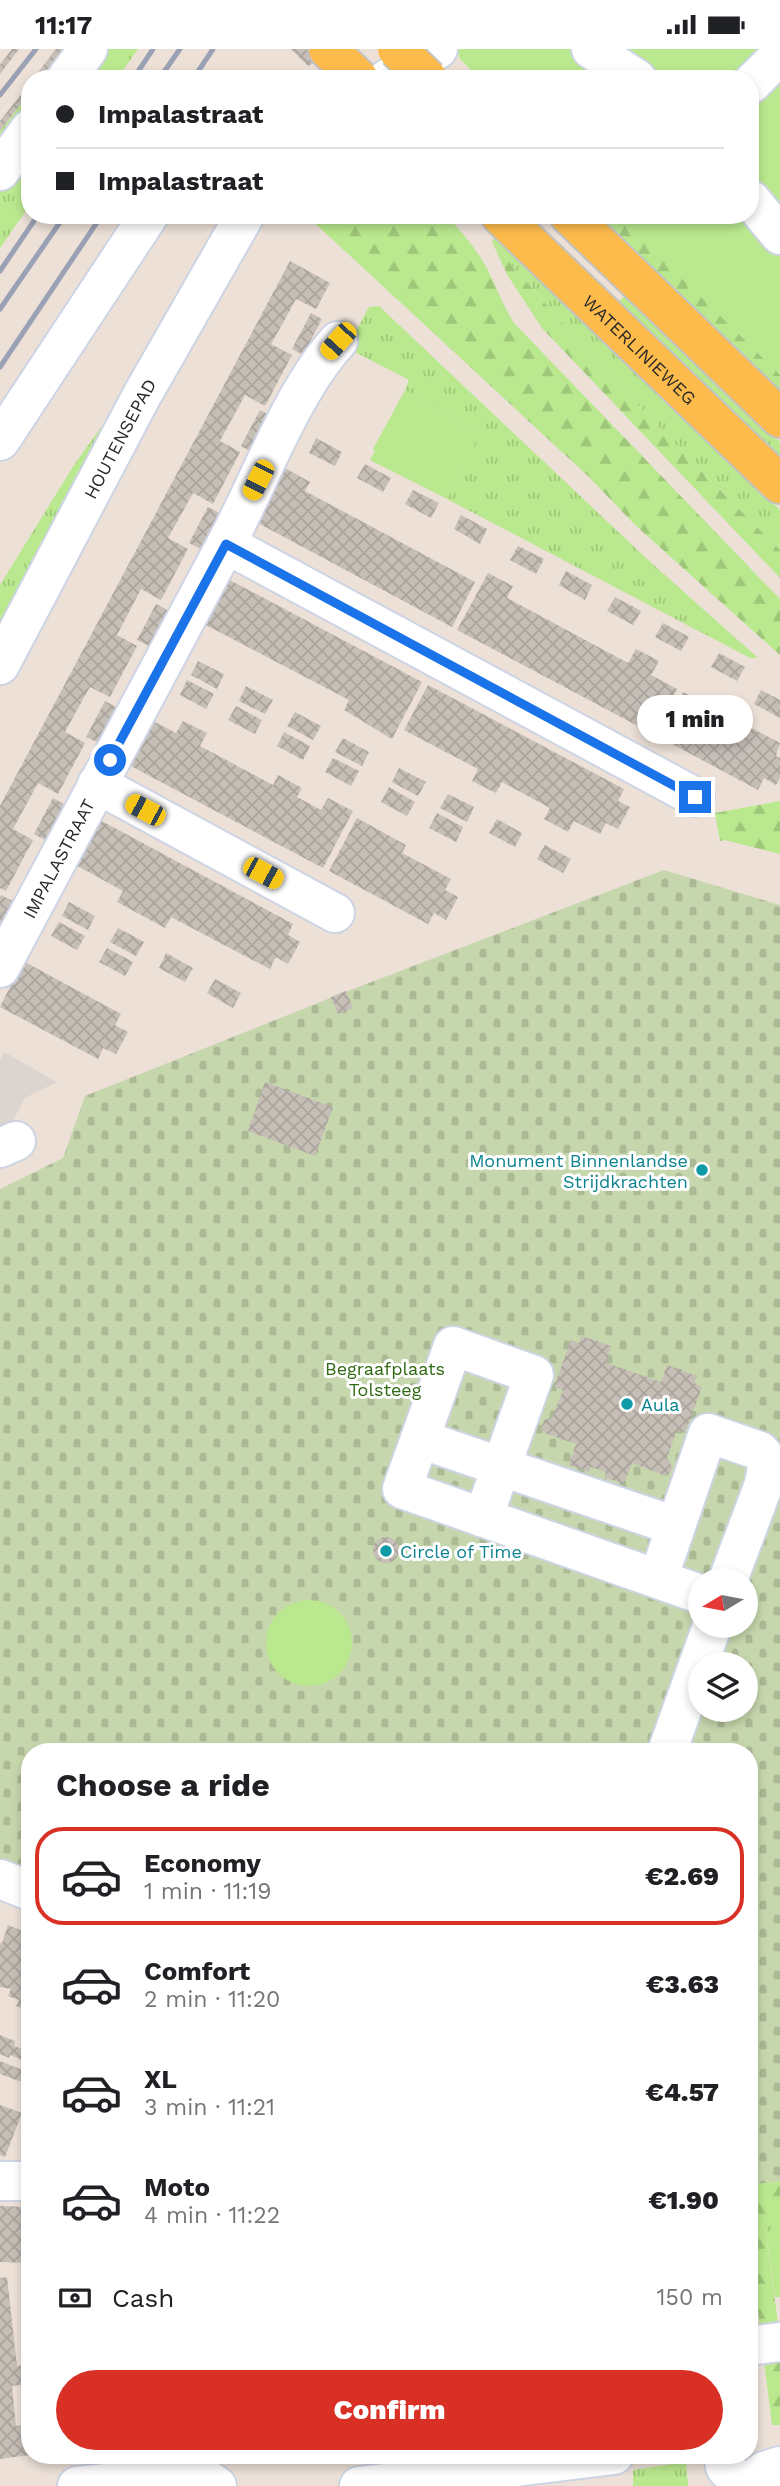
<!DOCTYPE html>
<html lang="en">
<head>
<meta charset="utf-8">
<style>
	:root { --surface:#fff; --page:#f2f2f2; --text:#202124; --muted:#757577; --line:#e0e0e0; --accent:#d93025 }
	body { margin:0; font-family:"Work Sans",sans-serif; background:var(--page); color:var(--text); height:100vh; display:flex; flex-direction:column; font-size:26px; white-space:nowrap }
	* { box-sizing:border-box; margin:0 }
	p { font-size:23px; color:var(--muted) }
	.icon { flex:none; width:38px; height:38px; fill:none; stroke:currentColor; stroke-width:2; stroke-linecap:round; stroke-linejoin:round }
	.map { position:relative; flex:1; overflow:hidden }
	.side { position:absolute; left:21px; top:1694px; width:737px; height:721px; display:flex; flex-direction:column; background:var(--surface); border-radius:28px; box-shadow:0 4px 10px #0003 }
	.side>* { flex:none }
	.hud { position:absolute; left:21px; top:21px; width:738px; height:154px; border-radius:28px; box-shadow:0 4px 10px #0003; display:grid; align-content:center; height:154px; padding:0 35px; background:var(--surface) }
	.needle { width:46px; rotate:260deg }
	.controls { position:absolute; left:688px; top:1519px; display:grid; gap:14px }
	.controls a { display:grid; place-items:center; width:70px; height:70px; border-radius:50%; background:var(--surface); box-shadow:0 4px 10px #0003; font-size:35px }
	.end { position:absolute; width:32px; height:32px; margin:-16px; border:9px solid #1a73e8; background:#fff; box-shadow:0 0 0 4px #fff }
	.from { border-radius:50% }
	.bubble { position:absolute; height:49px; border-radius:24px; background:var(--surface); box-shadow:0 4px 10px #0003; font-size:23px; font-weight:800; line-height:49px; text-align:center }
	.car { position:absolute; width:21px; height:42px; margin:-21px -10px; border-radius:9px; box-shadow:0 0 5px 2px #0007; background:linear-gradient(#f5c518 24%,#345 0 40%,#f5c518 0 76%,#345 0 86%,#f5c518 0) }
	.hud b { display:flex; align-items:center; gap:24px; height:66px; font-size:26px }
	.hud b+b { border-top:2px solid var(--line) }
	.hud i { width:18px; height:18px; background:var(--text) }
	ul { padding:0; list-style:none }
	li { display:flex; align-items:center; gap:21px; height:98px; margin:0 14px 10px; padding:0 21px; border:4px solid transparent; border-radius:28px }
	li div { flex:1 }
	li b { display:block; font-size:26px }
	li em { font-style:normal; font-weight:800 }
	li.active { border-color:var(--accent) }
	li>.icon { width:63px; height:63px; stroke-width:1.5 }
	h2 { padding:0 35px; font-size:32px; line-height:84px }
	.pay { display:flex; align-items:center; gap:18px; height:77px; padding:0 35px; font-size:26px }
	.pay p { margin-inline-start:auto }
	.button { display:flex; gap:14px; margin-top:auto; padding:14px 35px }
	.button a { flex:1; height:80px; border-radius:42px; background:var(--accent); color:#fff; font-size:28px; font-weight:800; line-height:80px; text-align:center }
	.status { display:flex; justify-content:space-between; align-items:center; height:49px; padding:0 35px; background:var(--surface); direction:ltr }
	.status svg { height:19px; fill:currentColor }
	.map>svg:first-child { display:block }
	.grass { fill:url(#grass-tufts) }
	.forest { fill:url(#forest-firs) }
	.cemetery { fill:url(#cemetery-stones); fill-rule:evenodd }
	.park { fill:#b9e88e }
	.plaza { fill:#dcd4cf }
	.building { fill:url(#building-cross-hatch) }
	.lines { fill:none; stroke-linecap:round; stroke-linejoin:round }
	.minor-casing { stroke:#cdd4e3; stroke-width:42 }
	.major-casing { stroke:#c3c3c3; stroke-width:42 }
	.minor { stroke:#fff; stroke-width:38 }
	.major { stroke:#fdbb4c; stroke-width:38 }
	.rail { stroke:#9aa1b4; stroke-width:5 }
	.major-bridge-casing { stroke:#c3c3c3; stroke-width:42; stroke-linecap:butt }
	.major-bridge { stroke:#fdbb4c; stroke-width:38 }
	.route { stroke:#1a73e8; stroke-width:9 }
	.culture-dot { fill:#0f9aa8; stroke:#fff; stroke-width:2.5 }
	.labels { text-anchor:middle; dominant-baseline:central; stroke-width:6; stroke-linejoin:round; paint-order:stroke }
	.street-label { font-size:18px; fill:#282828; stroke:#fff }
	.culture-label { font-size:18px; fill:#0d838f; stroke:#fff; text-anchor:start }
	.park-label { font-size:18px; fill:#316913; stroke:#fff }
</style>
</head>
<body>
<div class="status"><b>11:17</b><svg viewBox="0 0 49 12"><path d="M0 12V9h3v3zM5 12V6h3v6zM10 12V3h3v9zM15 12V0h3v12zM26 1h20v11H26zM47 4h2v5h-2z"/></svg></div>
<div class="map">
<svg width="780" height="2437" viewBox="0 0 780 2437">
	<defs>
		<pattern id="grass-tufts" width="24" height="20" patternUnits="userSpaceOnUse" patternTransform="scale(1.75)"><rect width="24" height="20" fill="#b9e88e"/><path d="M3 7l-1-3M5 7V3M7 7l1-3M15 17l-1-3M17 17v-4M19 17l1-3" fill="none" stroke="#9fc77a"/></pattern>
		<pattern id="forest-firs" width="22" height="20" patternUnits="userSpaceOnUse" patternTransform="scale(1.75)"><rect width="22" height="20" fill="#b9e88e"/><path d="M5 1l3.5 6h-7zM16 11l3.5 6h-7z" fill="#9fc77a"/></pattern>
		<pattern id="cemetery-stones" width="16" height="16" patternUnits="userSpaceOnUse" patternTransform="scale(1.75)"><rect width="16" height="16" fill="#c7d7ad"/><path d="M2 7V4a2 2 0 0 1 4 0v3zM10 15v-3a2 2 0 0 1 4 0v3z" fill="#abb995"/></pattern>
		<pattern id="building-cross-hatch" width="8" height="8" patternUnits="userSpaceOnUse" patternTransform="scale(1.75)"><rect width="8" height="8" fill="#c6bfb7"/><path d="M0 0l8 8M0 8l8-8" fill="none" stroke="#aaa49d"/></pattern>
	</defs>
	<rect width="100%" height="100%" fill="#ece0d7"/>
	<path class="grass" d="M63 0H138L117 30H40Z
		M30 43V156L0 199V82Z
		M496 186 780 461V501C680 402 583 301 492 193Z
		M626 246 780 393V411L617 254Z
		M379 257 647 510 758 609H750L447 450 479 385 405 341 409 331 353 302 346 300 369 258Z
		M119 353 0 576V536L74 416Z
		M775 2162H780V2248H775L764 2168Z
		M686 2413 688 2437H633V2421Z"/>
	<path class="forest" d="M306 166H446C460 181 473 196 484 214 495 234 502 255 514 274L780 550V606L635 476 589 428Z
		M597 166H751L780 198V343Z
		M492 193C583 301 680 402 780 501V529L542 279 508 227Z
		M780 752V805L725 791 720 792 715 764Z
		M711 1683 780 1712 768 2134 780 2132V2162L764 2168 778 2275 760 2279 749 2180V1703H706Z
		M780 2310V2376H772L764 2312Z"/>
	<path class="cemetery" d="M664 821 780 856V2132L749 2136V1703H30V1824L0 1814V1140L63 1109 85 1047 348 942ZM700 1531H746V1577H700ZM700 1615H746V1661H700Z"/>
	<path class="park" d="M457 0H780V326L618 166H751V30H480L460 10Z
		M405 341 480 385 447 450 370 411 375 402 373 400Z
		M266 1594a43 43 0 1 1 86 0a43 43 0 1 1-86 0Z"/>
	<path class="plaza" d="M4 1003 57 1033 25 1049 10 1077 0 1081V1011Z"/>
	<path class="building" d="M12 0H19L0 25V16Z
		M56 0H63L40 30H33Z
		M291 0H342L308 17Z
		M30 34V43L0 82V72Z
		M290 212 330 234 316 260 296 250 283 274 271 295 292 306 265 357 245 346 220 392 240 403 213 455 193 444 168 489 188 500 161 551 141 540 117 586 137 597 110 648 90 638 77 661 65 683 85 694 58 745 38 734 13 780 33 791 6 842 0 839V757Z
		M311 264 322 270 303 306 292 300Z
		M260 361 271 367 252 403 241 397Z
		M316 389 342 403 335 417 309 404Z
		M365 415 391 429 383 443 357 429Z
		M285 419 310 433 305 442 475 533 452 578 256 473Z
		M413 441 439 454 431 469 405 455Z
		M208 458 219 464 201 500 189 494Z
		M461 466 487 480 480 495 454 480Z
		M518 497 544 510 536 525 510 511Z
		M566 522 592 536 585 551 559 536Z
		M488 524 513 537 507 549 628 614 636 600 659 612 651 626 677 640 653 685 457 581Z
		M226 529 422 633 392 690 344 661 349 651 202 574Z
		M615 548 641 562 633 576 607 562Z
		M156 555 168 561 149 597 137 591Z
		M663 574 689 588 681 602 655 588Z
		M719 604 745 618 737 632 711 618Z
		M198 612 224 625 217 640 191 626Z
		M187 631 214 645 206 660 180 646Z
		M428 636 624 740 618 752 630 758 618 780 606 774 600 785 574 772 568 783 544 770 550 759 502 733 496 744 472 732 478 720 404 681Z
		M246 637 273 651 265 665 239 652Z
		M761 641 780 651V669L754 655Z
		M683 643 780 694 776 707 780 709V729L776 736 764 729 758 741 659 688Z
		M105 652 116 658 97 693 86 688Z
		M236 657 262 671 255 685 228 671Z
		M295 663 321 677 313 691 287 677Z
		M151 671 176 684 183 672 207 684 200 697 273 736 278 726 302 739 297 748 321 761 328 749 353 762 323 819 127 715Z
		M284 683 310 697 303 711 277 697Z
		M343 689 369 703 362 717 335 703Z
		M333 709 359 722 351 737 325 723Z
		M399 719 426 733 418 747 392 733Z
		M389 738 415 753 407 767 381 753Z
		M448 745 474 758 467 773 440 759Z
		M53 749 64 755 45 791 34 785Z
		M437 764 463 778 456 793 429 779Z
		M357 769 406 796 402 804 451 830 445 841 458 848 446 871 434 864 428 875 329 822Z
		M98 770 293 875 288 886 300 893 288 915 276 908 270 920 171 868 165 879 117 853 123 842 74 815Z
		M497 770 522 784 515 798 489 784Z
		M545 796 571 810 563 824 537 810Z
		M1 846 13 852 0 875V848Z
		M69 853 95 867 88 881 62 867Z
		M59 873 85 887 77 901 51 887Z
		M118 879 144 893 136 907 110 893Z
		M107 899 133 913 125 927 99 913Z
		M166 904 193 919 185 933 159 919Z
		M23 912 121 965 115 976 128 983 116 1005 103 999 98 1010 0 958Z
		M215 930 241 944 233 959 207 944Z
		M346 942 353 959 338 965 331 948Z
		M265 1033 333 1058 315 1107 248 1082Z
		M582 1287 611 1297 606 1314 661 1333 667 1316 697 1327 694 1334 702 1338 685 1384 677 1381 667 1409 673 1419 669 1424 663 1426 632 1414 624 1435 607 1429 604 1434 606 1423 591 1418 589 1423 569 1416 576 1395 547 1385 541 1380 544 1371 552 1369 563 1341 554 1338 571 1291 579 1294Z
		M373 1501a13 13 0 1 1 26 0a13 13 0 1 1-26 0Z
		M8 1876 30 1885V1962L16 1957 19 1951 8 1947 11 1940 0 1938V1894H2Z
		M0 1986 15 1992 14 1997 30 2003V2014L10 2006 9 2009 0 2005Z
		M0 2012 30 2024V2036L0 2025Z
		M0 2056 22 2064 5 2108 0 2106Z
		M0 2157 30 2158V2214L0 2213Z
		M7 2228 17 2317 26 2316 28 2335 12 2337 16 2377 30 2375V2406L0 2410V2229Z"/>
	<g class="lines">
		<g class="minor-casing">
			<g id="minor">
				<path d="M591 0 637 30"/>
				<path d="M66 30 88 0"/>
				<path d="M387 30 438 0"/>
				<path d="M751 35 780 6"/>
				<path d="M0 122 30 80"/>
				<path d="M751 151 780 186"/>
				<path d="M0 392 149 166"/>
				<path d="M226 495 695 748"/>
				<path id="s1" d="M0 616 141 348 245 166"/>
				<path d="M97 735 335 864"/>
				<path id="s2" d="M0 919C75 778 150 637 225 497 259 434 291 344 338 292"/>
				<path d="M0 1099 16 1092"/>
				<path d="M420 1390 675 1477"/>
				<path d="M483 1469 534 1326 453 1297 402 1440 700 1545"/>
				<path d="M658 1530 708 1384 760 1402 766 1409 767 1418 764 1435 728 1531"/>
				<path d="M667 1703 712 1577"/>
				<path d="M0 1830 30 1842"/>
				<path d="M0 2132H30"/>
				<path d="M749 2297 779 2293"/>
				<path d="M723 2406 725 2418 742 2437"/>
				<path d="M77 2437 158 2429 184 2418 195 2422 217 2437"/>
				<path d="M359 2437 614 2406"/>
				<path d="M744 2437 764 2422 780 2417"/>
			</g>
		</g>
		<g class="major-casing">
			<g id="major">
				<path d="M328 0 359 30"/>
				<path id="s3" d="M500 166 780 435"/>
				<path d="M569 166 780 369"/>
			</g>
		</g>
		<use href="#minor" class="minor"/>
		<use href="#major" class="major"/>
		<path class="rail" d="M133 30 153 0
			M159 30 180 0
			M193 30 213 0
			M0 46 36 0
			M0 222 38 166
			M0 260 65 166
			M0 318 102 166"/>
		<g class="major-bridge-casing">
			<path id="major-bridge" d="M397 0 428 30"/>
		</g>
		<use href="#major-bridge" class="major-bridge"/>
	</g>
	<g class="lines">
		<path class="route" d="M110 711 226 495 695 748"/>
	</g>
	<g class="culture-dot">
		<circle cx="702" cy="1121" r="7"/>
		<circle cx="627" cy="1355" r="7"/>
		<circle cx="386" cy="1502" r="7"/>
	</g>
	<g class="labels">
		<g class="street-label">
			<text stroke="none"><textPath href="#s3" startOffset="194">WATERLINIEWEG</textPath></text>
			<text stroke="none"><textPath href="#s1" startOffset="256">HOUTENSEPAD</textPath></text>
			<text stroke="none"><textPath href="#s2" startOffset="124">IMPALASTRAAT</textPath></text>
		</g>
		<g class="culture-label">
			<text x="688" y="1111" text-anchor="end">Monument Binnenlandse<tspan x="688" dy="21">Strijdkrachten</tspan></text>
			<text x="641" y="1355">Aula</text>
			<text x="400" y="1502">Circle of Time</text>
		</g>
		<g class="park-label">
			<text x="385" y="1319">Begraafplaats<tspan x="385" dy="21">Tolsteeg</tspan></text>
		</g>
	</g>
</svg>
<div class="controls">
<a><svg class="needle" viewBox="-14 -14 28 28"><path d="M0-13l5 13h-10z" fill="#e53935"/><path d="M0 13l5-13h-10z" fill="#757577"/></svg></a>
<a><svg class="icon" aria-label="layers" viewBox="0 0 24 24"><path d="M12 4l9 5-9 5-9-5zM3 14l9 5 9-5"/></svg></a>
</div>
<i class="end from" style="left:110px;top:711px"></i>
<i class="end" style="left:695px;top:748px"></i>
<div class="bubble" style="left:637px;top:646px;width:116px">1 min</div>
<i class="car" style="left:338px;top:292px;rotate:222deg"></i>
<i class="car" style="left:258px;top:431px;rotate:207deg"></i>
<i class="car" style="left:145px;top:761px;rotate:298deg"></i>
<i class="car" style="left:263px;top:824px;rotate:118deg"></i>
<div class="hud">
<b><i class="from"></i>Impalastraat</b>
<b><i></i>Impalastraat</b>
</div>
<section class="side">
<h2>Choose a ride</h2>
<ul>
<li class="active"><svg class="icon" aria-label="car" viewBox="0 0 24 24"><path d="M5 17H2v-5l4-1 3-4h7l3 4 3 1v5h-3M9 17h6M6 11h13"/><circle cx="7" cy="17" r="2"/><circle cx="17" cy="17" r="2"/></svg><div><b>Economy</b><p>1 min · 11:19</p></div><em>€2.69</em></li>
<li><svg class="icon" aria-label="car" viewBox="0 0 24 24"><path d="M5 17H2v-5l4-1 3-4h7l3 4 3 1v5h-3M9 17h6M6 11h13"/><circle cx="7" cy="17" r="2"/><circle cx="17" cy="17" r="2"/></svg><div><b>Comfort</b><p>2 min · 11:20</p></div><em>€3.63</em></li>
<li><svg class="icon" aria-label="car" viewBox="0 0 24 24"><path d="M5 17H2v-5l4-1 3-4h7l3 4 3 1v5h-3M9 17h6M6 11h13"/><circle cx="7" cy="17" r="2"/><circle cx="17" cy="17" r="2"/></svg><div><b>XL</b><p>3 min · 11:21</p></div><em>€4.57</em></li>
<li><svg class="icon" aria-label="car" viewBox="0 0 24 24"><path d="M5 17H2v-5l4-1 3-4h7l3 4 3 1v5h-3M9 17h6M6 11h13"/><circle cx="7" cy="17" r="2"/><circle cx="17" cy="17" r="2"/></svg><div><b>Moto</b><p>4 min · 11:22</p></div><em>€1.90</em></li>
</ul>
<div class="pay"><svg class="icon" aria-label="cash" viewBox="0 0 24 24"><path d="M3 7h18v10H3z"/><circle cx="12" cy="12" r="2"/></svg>Cash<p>150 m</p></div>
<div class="button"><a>Confirm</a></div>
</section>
</div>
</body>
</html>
